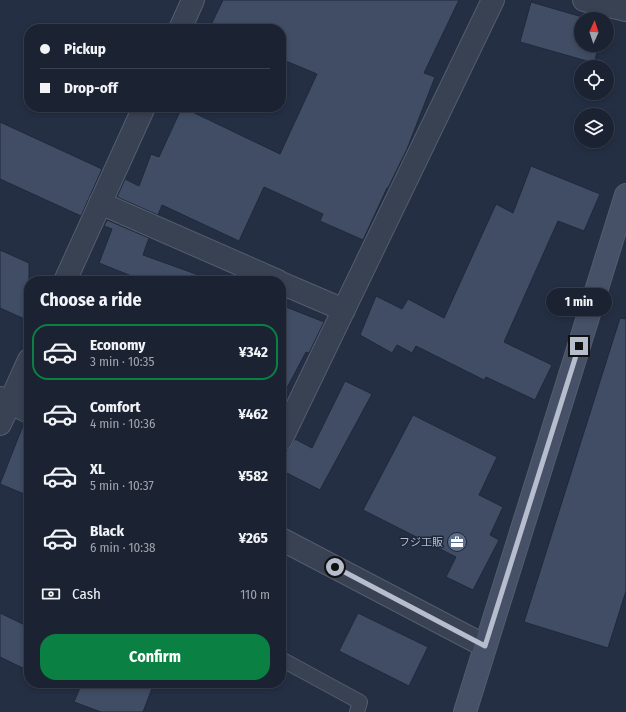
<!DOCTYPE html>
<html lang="en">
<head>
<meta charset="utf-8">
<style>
	:root { --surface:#1b2333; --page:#282f3f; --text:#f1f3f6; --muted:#a0a4ac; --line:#39404e; --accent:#0b8043 }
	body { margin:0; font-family:"Fira Sans Condensed","Noto Sans JP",sans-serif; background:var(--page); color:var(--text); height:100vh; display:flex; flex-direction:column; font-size:15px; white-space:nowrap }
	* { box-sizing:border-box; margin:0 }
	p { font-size:13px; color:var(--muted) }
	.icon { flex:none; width:22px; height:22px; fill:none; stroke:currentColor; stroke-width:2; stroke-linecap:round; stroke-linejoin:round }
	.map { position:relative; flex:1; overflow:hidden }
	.drawer { position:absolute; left:24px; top:276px; width:262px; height:412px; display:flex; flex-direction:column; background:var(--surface); border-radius:16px; box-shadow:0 2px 6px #0003,0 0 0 1px var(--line) }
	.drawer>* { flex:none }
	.hud { position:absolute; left:24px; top:24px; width:262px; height:88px; border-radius:16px; box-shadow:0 2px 6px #0003,0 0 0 1px var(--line); display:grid; align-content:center; height:88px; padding:0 16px; background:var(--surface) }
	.needle { width:26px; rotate:3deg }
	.controls { position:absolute; left:574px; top:12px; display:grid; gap:8px }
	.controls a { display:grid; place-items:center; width:40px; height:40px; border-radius:50%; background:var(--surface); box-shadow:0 2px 6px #0003,0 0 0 1px var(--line); font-size:20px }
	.end { position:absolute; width:18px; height:18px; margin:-9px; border:5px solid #b6bdcd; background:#111; box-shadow:0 0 0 2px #111 }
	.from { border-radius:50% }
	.bubble { position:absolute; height:28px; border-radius:14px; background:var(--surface); box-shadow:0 2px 6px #0003,0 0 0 1px var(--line); font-size:13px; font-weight:700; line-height:28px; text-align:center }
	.hud b { display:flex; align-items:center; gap:14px; height:38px; font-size:15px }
	.hud b+b { border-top:1px solid var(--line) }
	.hud i { width:10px; height:10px; background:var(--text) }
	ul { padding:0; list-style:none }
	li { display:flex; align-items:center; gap:12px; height:56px; margin:0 8px 6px; padding:0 8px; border:2px solid transparent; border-radius:16px }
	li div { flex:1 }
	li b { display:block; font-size:15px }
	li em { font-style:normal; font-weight:700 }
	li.selected { border-color:var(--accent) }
	li>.icon { width:36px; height:36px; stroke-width:1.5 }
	h2 { padding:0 16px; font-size:18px; line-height:48px }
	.pay { display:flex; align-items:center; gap:10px; height:44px; padding:0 16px; font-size:15px }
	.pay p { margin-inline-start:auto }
	.primary-button { display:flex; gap:8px; margin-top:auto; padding:8px 16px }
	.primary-button a { flex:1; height:46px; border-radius:16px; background:var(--accent); color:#fff; font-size:16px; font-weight:700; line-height:46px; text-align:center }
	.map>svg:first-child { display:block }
	.building { fill:#404d64; stroke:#1f293b }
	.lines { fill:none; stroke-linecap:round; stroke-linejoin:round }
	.lane-casing { stroke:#545d6e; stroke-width:16 }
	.street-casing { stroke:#545d6e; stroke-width:24 }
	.secondary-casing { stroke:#545d6e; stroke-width:24 }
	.lane { stroke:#394253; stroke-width:14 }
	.street { stroke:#394253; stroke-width:22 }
	.secondary { stroke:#465067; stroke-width:22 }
	.route { stroke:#b6bdcd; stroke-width:5 }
	.labels { text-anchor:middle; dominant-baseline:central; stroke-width:3; stroke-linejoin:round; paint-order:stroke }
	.poi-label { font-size:11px; fill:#b6bdcd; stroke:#1d2739; text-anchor:end }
</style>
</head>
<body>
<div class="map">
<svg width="626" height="712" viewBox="0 0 626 712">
	<rect width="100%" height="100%" fill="#242f44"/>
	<path class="building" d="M223 0H459L424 73 435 77 407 149 388 188H387L363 240 320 221 323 214 264 187 239 241 162 205 158 215 117 197 125 179 139 186 151 154 159 157 182 107 280 154 317 74 281 59V29H209Z
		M531 2 589 19H581V45H599L594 63 520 42Z
		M0 122 102 169 81 216 0 179Z
		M531 166 600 194 584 231 558 221 504 342 552 365 535 400 486 377 484 380 416 346 412 353 397 345 392 353 360 335 376 296 402 309 408 299 444 318 496 204 513 213Z
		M107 220 149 238 143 255 207 278 206 281H144L99 263 112 229 104 226Z
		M0 250 29 263V321L0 308Z
		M281 305 324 322 309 353 306 352 281 399Z
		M620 318 626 319V591L608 648 524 622Z
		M345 381 372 394 320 490 281 470V452L288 450 295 439 312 448Z
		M413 415 497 457 479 495 503 507 490 535 499 540 473 590 446 577 456 557 363 510Z
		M24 423 29 424V496L0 484Z
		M0 613 29 627V671L0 657Z
		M358 613 428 647 409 686 339 651Z
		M82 683H154L143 712H101L74 702Z"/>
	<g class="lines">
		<g class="lane-casing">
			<path id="lane" d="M281 659 360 702 357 712"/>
		</g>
		<g class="street-casing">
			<path id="street" d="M584 0 626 10
				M180 29 193 0
				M100 203 278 281
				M65 281 144 107
				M281 283 344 310
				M0 398 29 412
				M0 424 29 360
				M281 440 493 0
				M281 539 485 646"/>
		</g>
		<g class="secondary-casing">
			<path id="secondary" d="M465 712 626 195"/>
		</g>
		<use href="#lane" class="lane"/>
		<use href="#street" class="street"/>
		<use href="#secondary" class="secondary"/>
	</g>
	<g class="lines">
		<path class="route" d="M335 567 485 646 579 346"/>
	</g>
	<defs>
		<g id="office-disc" transform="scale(1)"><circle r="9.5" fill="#5c6f8a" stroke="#1d2739"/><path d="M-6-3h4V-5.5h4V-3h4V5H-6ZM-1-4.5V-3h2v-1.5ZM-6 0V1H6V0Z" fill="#fff"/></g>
	</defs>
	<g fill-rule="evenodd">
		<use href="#office-disc" x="457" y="542"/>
	</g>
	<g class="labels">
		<g class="poi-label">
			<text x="443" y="542">フジ工販</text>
		</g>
	</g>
</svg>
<div class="controls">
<a><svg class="needle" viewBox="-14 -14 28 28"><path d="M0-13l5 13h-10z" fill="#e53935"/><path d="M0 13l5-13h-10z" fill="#a0a4ac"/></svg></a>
<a><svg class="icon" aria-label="locate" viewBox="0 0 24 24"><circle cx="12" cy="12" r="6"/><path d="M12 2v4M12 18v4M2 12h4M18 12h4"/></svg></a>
<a><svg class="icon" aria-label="layers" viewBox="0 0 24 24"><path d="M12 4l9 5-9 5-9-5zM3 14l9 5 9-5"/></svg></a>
</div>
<i class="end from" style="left:335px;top:567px"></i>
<i class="end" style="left:579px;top:346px"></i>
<div class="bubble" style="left:546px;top:288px;width:66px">1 min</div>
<div class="hud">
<b><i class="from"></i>Pickup</b>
<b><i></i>Drop-off</b>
</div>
<section class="drawer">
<h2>Choose a ride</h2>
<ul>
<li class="selected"><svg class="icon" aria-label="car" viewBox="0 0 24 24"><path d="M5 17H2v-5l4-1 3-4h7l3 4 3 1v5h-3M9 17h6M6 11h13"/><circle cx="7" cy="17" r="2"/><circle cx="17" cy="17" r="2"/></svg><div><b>Economy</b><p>3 min · 10:35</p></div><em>¥342</em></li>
<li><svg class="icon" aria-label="car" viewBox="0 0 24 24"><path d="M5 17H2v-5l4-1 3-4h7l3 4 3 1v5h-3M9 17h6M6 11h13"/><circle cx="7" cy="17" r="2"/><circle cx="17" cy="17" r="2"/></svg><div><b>Comfort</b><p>4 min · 10:36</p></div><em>¥462</em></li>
<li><svg class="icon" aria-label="car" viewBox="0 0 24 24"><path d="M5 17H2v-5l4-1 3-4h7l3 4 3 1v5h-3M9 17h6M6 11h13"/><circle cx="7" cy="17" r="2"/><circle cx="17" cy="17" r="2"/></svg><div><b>XL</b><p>5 min · 10:37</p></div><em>¥582</em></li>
<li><svg class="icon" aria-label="car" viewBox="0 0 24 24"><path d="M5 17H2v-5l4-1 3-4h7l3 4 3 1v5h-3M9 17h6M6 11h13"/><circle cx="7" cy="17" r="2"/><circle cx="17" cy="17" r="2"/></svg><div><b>Black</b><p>6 min · 10:38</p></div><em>¥265</em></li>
</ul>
<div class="pay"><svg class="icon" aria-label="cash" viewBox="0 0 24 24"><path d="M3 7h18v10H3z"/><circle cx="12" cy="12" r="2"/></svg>Cash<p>110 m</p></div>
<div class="primary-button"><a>Confirm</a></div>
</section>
</div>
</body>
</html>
